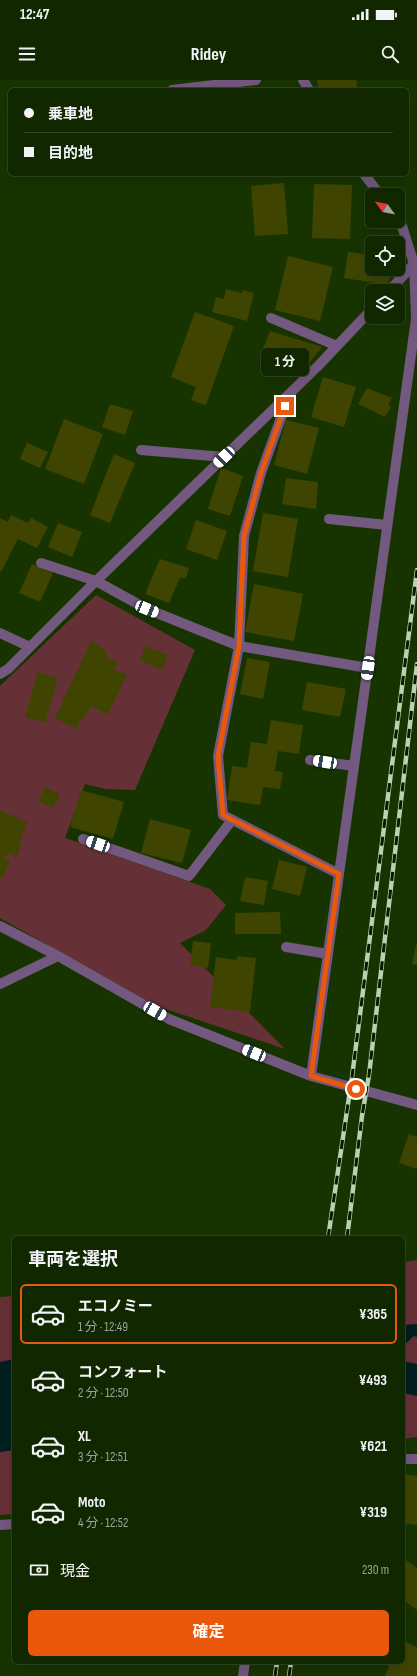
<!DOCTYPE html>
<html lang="ja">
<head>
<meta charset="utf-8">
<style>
	:root { --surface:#112700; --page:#1a2f0a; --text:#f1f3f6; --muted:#9ca599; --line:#304422; --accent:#ea580c }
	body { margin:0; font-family:"Sofia Sans Condensed","Noto Sans JP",sans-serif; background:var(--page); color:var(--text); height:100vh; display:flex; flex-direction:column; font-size:15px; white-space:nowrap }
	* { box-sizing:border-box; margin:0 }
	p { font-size:13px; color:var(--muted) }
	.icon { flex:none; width:22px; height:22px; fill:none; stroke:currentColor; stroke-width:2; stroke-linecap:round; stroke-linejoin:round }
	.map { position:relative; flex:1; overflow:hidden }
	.sheet { position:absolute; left:12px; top:1156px; width:393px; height:428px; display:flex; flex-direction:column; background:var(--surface); border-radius:6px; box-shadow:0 4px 16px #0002,0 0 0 1px var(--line) }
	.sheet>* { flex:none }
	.hud { position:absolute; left:8px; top:8px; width:401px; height:88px; border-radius:6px; box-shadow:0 4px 16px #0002,0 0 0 1px var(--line); display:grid; align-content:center; height:88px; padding:0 16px; background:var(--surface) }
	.needle { width:26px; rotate:302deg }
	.fabs { position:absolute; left:365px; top:108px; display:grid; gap:8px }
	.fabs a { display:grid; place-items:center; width:40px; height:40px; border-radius:6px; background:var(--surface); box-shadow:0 4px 16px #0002,0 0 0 1px var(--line); font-size:20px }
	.end { position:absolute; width:18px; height:18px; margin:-9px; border:5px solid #ea580c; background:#fff; box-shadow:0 0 0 2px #fff }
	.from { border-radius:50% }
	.bubble { position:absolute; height:28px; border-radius:6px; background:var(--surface); box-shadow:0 4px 16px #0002,0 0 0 1px var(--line); font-size:13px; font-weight:700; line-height:28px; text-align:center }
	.car { position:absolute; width:12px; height:24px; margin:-12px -6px; border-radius:5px; box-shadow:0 0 3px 1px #0007; background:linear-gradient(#fff 24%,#345 0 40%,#fff 0 76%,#345 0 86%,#fff 0) }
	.hud b { display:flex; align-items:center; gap:14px; height:38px; font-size:15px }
	.hud b+b { border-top:1px solid var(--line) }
	.hud i { width:10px; height:10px; background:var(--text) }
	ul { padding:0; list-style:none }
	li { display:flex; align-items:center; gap:12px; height:60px; margin:0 8px 6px; padding:0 8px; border:2px solid transparent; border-radius:6px }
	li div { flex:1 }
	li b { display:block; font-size:15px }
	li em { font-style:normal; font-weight:700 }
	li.current { border-color:var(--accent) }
	li>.icon { width:36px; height:36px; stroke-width:1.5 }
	h2 { padding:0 16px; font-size:18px; line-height:48px }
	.pay { display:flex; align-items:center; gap:10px; height:44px; padding:0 16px; font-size:15px }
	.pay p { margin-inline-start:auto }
	.cta { display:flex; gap:8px; margin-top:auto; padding:8px 16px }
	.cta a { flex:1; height:46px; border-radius:6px; background:var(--accent); color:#fff; font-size:16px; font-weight:700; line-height:46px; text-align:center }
	.status { display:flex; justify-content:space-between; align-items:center; height:28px; padding:0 20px; background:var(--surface); direction:ltr }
	.status svg { height:11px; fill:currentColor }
	header { display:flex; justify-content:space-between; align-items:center; height:52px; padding:0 16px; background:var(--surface); font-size:18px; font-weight:700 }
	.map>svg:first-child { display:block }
	.green { fill:#663136 }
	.water { fill:#001f1f }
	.building { fill:#3f4500 }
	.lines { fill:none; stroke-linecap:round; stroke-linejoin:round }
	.lane { stroke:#73587f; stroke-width:10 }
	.street { stroke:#73587f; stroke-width:10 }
	.rail-casing { stroke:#bad2ad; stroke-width:4.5 }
	.rail { stroke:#081901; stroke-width:3; stroke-dasharray:9; stroke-linecap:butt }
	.route { stroke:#ea580c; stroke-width:5 }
</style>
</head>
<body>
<div class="status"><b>12:47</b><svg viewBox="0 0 49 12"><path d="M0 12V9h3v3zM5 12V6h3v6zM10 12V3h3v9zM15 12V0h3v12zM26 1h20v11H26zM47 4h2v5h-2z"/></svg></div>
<header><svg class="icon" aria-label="menu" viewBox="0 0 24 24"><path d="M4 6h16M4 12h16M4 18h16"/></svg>Ridey<svg class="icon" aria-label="search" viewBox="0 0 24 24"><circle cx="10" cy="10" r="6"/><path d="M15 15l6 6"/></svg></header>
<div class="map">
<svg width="417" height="1596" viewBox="0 0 417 1596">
	<rect width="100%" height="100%" fill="#173400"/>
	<path class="green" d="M96 515 195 570 135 710 106 709 85 704 65 758 210 809 226 825 206 850 180 863 285 969 154 925 0 838V606Z
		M417 1180V1357L403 1359V1182Z
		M14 1216V1434L0 1435V1217Z"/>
	<path class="water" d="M417 1244V1257L414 1256 403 1266V1245Z
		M14 1279V1370L0 1372V1282Z
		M403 1281 417 1284V1316L403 1313Z"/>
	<path class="building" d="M317 0H356L358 10H318Z
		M284 103 288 154 255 156 251 106Z
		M314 104 352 105 350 159 312 158Z
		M348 172 372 175V189H390L388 205 344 198Z
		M288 176 333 187 320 241 275 230Z
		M226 209 242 213V210L254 213 247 241 212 232 216 217 224 219Z
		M195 232 234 246 206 325 191 320 196 307 171 297Z
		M270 251 322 267 308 285 263 269Z
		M323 297 356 307 344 347 311 337Z
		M367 308 392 318 388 325 391 327 385 337 358 324Z
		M110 324 133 331 125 355 102 347Z
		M64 339 103 354 84 404 45 389Z
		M286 340 319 348 307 394 274 385Z
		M27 363 48 372 40 388 20 379Z
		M114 374 135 383 110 443 90 435Z
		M221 388 243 396 230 436 208 429Z
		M286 398 318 402 316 429 282 424Z
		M263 433 298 439 288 497 253 491Z
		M11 435 28 443 31 438 48 447 37 468 18 459 1 492H0V438L8 442Z
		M196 440 227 451 217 480 186 469Z
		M58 443 82 452 72 477 48 467Z
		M160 479 189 488 186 498H180L169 523 145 514Z
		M32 484 53 493 40 522 19 513Z
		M254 504 303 514 294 561 245 552Z
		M91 561 108 572 106 576 118 582 114 589 127 595 108 634 91 627 76 649 55 638Z
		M146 566 168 575 162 590 140 580Z
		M247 578 270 582 263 619 240 614Z
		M38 592 58 598 45 643 25 637Z
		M307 602 346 609 340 637 302 630Z
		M271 640 303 645 299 674 278 671 275 691 283 692 280 709 263 707 260 725 227 720 232 686 247 688 251 662 267 664Z
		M45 707 60 714 53 728 38 721Z
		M81 710 124 722 113 759 70 747Z
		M0 730 27 742 19 763 22 765 16 777 7 773 5 779 10 781 3 798 0 797Z
		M150 739 191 750 182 783 141 773Z
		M279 780 307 787 300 816 272 809Z
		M245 797 268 801 264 825 240 821Z
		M280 832 281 854H235V833Z
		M193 861 211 863 208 888 190 885Z
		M416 865H417V885L412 884Z
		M237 876 256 878 250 932 210 927 216 877 237 880Z
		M409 1054 417 1057V1089L399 1083Z
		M403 1394 417 1396V1445L403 1443Z
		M403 1478 417 1488V1530L403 1520Z
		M403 1561 417 1567V1596H385L391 1582H403Z"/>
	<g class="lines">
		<path class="lane" d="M172 10 256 0
			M329 439 387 445
			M310 680 354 686
			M83 759 189 796 232 740
			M286 867 328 874
			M403 1379H417
			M0 1445 14 1444"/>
		<path class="street" d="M303 0 309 10
			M364 94 380 115
			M389 211 414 184
			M271 238 337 266
			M290 313 261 393 244 456 239 566 218 676 223 735 339 794
			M141 370 224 377
			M41 483 96 501 147 529 239 566 368 588
			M0 553 30 567
			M0 594 8 589 96 501 318 286 372 229
			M0 846 58 876 169 939 311 996 417 1025
			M0 904 58 876
			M311 996 416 239 414 184 402 146 398 140
			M243 1596 245 1582"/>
		<g class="rail-casing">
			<path id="rail" d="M328 1158 352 997 417 490
				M347 1158 362 1036 369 995 417 584
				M275 1596 277 1582
				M289 1596 291 1582"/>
		</g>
		<use href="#rail" class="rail"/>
	</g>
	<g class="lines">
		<path class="route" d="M285 326 261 393 244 456 239 566 218 676 223 735 339 794 311 996 356 1009"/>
	</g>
</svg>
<div class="fabs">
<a><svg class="needle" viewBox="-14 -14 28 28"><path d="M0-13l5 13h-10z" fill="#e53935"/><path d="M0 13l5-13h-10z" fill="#9ca599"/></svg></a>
<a><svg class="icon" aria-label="locate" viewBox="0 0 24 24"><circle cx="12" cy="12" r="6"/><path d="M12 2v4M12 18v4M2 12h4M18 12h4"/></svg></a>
<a><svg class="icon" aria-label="layers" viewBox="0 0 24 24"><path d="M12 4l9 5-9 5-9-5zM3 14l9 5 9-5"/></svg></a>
</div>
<i class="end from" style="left:356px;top:1009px"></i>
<i class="end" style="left:285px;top:326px"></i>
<div class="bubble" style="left:261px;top:268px;width:48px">1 分</div>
<i class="car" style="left:224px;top:377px;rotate:226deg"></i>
<i class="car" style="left:147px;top:529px;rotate:112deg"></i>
<i class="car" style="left:368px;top:588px;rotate:188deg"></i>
<i class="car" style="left:325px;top:682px;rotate:279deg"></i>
<i class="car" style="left:98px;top:764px;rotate:289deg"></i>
<i class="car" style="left:155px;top:931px;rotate:120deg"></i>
<i class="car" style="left:254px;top:973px;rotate:292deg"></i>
<div class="hud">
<b><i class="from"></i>乗車地</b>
<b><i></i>目的地</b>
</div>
<section class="sheet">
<h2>車両を選択</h2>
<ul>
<li class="current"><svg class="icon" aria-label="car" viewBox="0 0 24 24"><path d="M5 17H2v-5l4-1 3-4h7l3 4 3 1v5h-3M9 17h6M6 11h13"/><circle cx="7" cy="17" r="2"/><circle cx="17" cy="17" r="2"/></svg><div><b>エコノミー</b><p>1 分 · 12:49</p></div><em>¥365</em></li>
<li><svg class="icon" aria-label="car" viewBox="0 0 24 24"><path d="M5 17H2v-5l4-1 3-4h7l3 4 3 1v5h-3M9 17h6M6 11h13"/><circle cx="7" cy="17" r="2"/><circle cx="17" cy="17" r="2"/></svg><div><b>コンフォート</b><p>2 分 · 12:50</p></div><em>¥493</em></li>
<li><svg class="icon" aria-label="car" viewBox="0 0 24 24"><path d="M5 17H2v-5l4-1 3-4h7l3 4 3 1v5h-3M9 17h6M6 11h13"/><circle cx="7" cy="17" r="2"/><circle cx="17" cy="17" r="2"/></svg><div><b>XL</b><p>3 分 · 12:51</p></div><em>¥621</em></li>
<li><svg class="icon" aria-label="car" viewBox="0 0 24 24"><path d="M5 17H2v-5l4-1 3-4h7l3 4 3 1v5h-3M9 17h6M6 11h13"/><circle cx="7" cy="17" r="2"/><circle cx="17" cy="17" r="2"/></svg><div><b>Moto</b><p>4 分 · 12:52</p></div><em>¥319</em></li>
</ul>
<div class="pay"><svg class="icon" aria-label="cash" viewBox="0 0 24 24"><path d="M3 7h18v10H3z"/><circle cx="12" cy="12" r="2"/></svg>現金<p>230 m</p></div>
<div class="cta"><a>確定</a></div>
</section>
</div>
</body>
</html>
